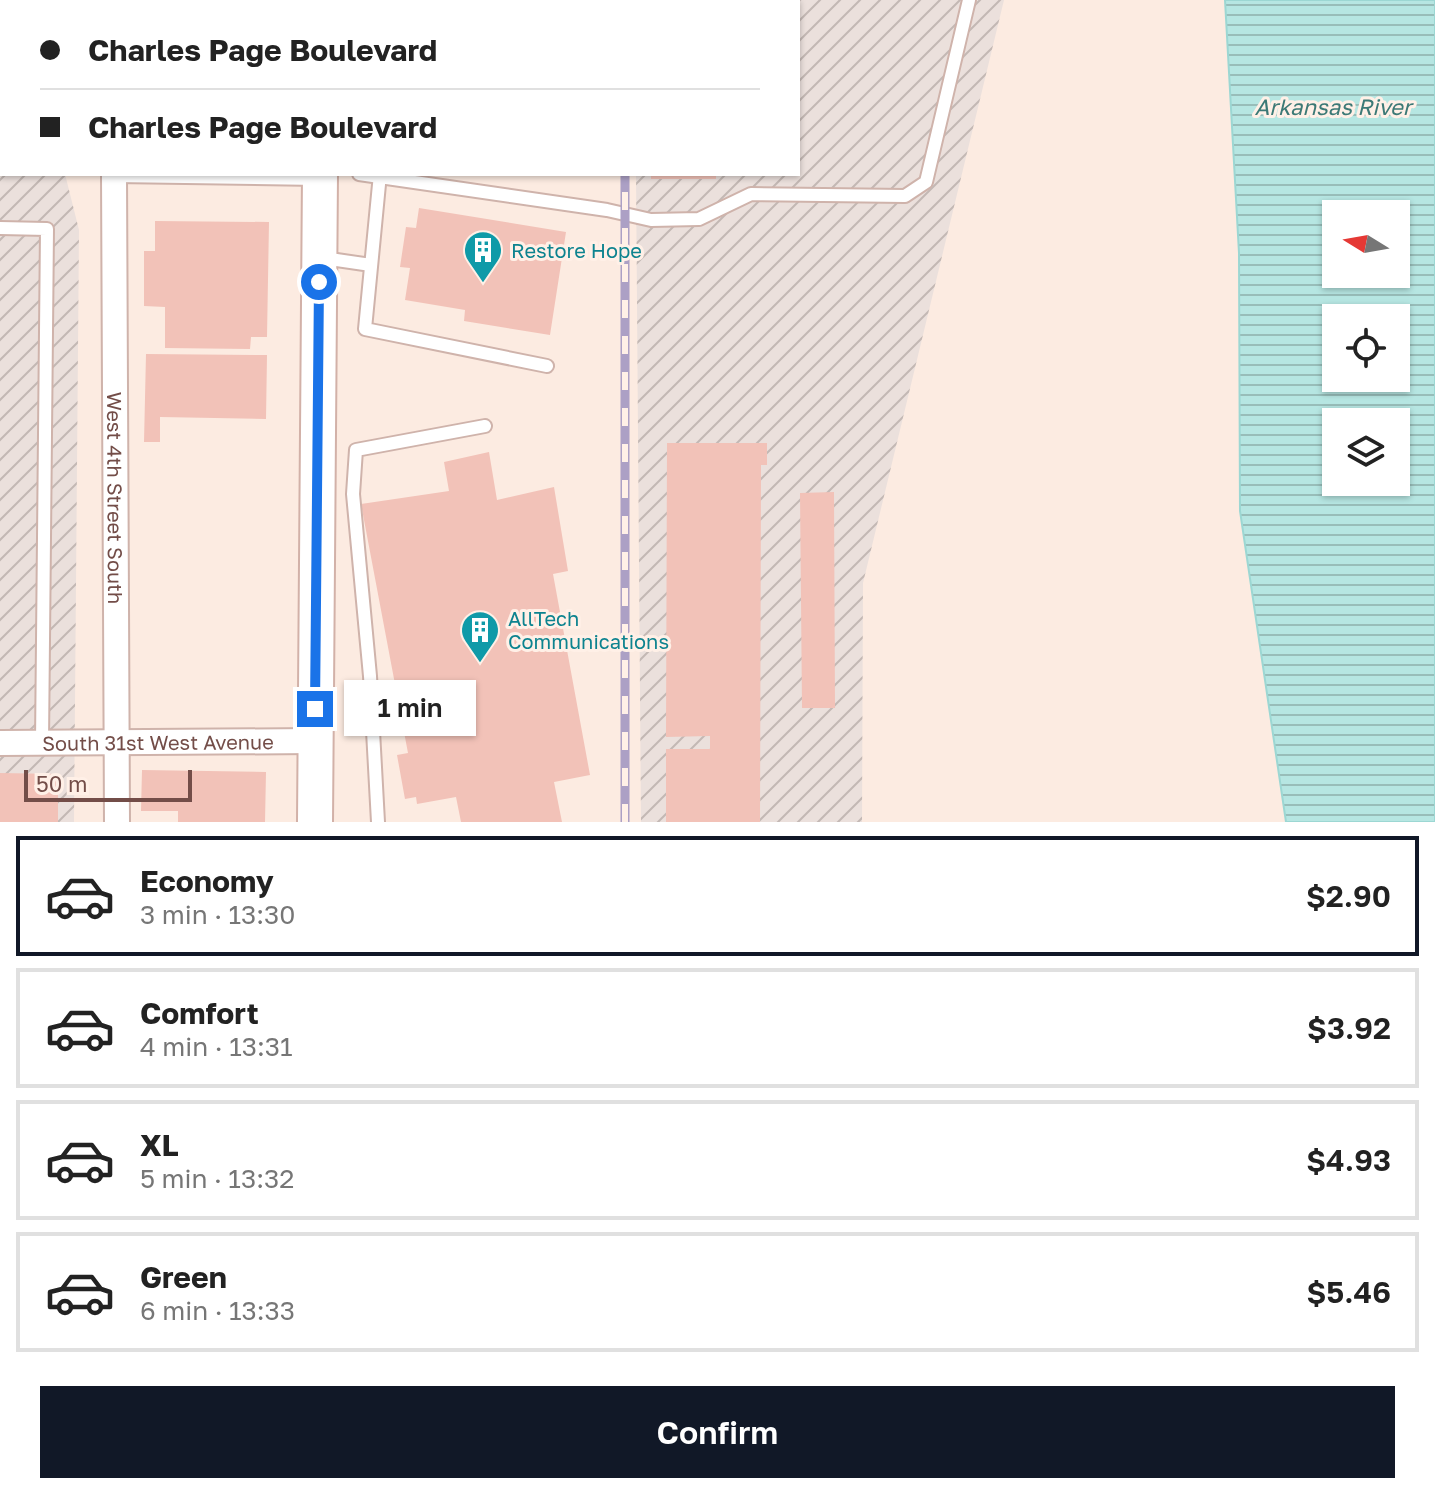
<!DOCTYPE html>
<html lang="en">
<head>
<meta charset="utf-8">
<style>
	:root { --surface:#fff; --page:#f6f6f6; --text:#222; --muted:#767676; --line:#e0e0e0; --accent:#111827 }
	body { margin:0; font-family:"Golos Text",sans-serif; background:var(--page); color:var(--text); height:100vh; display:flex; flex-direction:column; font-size:30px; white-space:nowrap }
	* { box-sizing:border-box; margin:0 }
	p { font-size:26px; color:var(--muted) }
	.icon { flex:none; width:44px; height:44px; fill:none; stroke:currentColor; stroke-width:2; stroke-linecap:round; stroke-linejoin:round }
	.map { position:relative; height:822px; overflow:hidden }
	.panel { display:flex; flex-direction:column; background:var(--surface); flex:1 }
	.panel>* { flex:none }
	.banner { position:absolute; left:0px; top:0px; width:800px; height:176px; box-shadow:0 2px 6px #0004; display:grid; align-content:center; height:176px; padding:0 40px; background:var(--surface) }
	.needle { width:52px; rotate:281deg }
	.controls { position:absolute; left:1322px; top:200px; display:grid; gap:16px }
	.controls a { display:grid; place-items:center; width:88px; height:88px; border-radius:0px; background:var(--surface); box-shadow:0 2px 6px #0004; font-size:40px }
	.scale { position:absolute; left:24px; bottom:20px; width:168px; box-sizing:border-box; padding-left:8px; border:4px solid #734d48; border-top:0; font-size:22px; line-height:28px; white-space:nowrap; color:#734d48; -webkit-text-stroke:6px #fff0e7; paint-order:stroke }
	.end { position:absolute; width:36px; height:36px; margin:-18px; border:10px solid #1a73e8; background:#fff; box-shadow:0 0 0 4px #fff }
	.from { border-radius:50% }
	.bubble { position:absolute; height:56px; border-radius:0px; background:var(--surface); box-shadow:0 2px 6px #0004; font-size:26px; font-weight:600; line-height:56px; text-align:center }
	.banner b { display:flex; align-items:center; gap:28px; height:76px; font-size:30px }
	.banner b+b { border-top:2px solid var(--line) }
	.banner i { width:20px; height:20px; background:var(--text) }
	ul { padding:14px 0 0; list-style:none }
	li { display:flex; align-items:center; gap:24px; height:120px; margin:0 16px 12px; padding:0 24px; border:4px solid var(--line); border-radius:0px }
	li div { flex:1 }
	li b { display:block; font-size:30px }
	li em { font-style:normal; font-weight:600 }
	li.on { border-color:var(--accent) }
	li>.icon { width:72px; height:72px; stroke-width:1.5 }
	.action { display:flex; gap:16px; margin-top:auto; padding:16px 40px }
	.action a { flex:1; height:92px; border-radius:0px; background:var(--accent); color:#fff; font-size:32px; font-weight:600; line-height:92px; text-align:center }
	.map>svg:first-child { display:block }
	.industrial { fill:url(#industrial-furrows) }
	.water { fill:url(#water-rules); stroke:#9cd7d3; stroke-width:2; fill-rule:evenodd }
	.building { fill:#f2c2b8 }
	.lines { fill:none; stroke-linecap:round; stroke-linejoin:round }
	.lane-casing { stroke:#cfb3ab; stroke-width:16 }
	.street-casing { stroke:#cfb3ab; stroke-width:28 }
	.secondary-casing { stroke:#d2b1a8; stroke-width:38 }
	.lane { stroke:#fff; stroke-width:12 }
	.street { stroke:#fff; stroke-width:24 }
	.secondary { stroke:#fff; stroke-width:34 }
	.rail-casing { stroke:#aca0c5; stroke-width:9 }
	.rail { stroke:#fff0e7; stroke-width:6; stroke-dasharray:18; stroke-linecap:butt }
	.route { stroke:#1a73e8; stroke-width:10 }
	.labels { text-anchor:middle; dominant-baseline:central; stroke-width:6; stroke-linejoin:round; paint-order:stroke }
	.culture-label { font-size:20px; fill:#0d838f; stroke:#fff0e7; text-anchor:start }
	.street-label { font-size:20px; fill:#734d48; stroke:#fff0e7 }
	.water-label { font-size:22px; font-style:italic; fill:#3c7976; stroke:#fff0e7 }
</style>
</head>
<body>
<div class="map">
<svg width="1435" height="822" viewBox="0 0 1435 822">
	<defs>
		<pattern id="industrial-furrows" width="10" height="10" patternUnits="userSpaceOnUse" patternTransform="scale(2)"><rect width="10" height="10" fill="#ebe0dc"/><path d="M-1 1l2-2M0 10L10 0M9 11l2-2" fill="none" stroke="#c3b8b4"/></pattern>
		<pattern id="water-rules" width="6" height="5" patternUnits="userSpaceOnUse" patternTransform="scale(2)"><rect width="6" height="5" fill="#b6e6e2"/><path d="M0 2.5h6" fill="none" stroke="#98bdb9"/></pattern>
	</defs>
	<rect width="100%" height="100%" fill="#fcebe1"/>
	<path class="industrial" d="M0 0H60L2 2V174H65L79 230 74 822H0Z
		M635 0H1004L863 583 862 822H641L636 174H798V2Z"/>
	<path class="water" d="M1225 0H1435V822H1286L1240 511 1239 253ZM1336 214H1396V274H1336ZM1336 318H1396V378H1336ZM1336 422H1396V482H1336Z"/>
	<path class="building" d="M651 174H716V179H651Z
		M419 208 566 232 550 335 464 321 465 310 405 300 410 268 400 267 406 227 416 228Z
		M155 221 269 222 267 337H251L250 349 165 348V307L144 306V251H155Z
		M146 354 267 355 266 419 160 417V442H144Z
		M667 443H767V465H761L760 822H666V749H710V736L666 737Z
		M489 452 497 500 554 487 568 571 553 574 590 775 554 782 562 822H461L456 797 417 804 416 797 405 799 397 755 408 753 361 504 449 491 444 462Z
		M834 492 835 708H802L800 493Z
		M142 770 266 772 265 822H178V811H141Z
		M0 773 58 774V822H0Z"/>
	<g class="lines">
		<g class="lane-casing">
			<path id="lane" d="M381 2V0
				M359 174 607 210 651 220 699 219 751 194 905 196 926 182 969 0
				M380 174 365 329 547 366
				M114 176 319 179
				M0 228 47 229 42 743
				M323 258 371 265
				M378 822 370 676 353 494 356 450 485 426"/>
		</g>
		<g class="street-casing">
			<g id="street">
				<path d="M113 0V2"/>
				<path id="s1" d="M114 174 117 822"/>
				<path id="s2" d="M0 743 315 741"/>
			</g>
		</g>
		<g class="secondary-casing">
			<path id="secondary" d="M320 2V0
				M315 822 320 174"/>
		</g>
		<use href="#lane" class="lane"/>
		<use href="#street" class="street"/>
		<use href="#secondary" class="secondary"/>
		<g class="rail-casing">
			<path id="rail" d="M627 2V0
				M625 822V174"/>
		</g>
		<use href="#rail" class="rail"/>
	</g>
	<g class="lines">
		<path class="route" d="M315 709 319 282"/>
	</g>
	<defs>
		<g id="building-pin" transform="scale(2)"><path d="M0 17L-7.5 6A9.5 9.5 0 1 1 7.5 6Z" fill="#0f9aa8" stroke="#fff0e7"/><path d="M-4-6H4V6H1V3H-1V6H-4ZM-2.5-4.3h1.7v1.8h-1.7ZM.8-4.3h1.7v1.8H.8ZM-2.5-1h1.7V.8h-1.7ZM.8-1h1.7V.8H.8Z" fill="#fff"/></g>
	</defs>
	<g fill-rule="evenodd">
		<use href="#building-pin" x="483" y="250"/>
		<use href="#building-pin" x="480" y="630"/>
	</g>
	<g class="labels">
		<g class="culture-label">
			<text x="511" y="250">Restore Hope</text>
			<text x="508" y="618">AllTech<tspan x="508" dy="23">Communications</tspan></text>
		</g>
		<g class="street-label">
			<text stroke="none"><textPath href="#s1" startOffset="324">West 4th Street South</textPath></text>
			<text stroke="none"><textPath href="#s2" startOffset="158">South 31st West Avenue</textPath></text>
		</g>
		<g class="water-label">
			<text x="1333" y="106">Arkansas River</text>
		</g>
	</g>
</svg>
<div class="controls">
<a><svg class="needle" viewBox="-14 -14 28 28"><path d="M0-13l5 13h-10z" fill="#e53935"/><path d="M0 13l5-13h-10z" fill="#767676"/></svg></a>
<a><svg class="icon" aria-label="locate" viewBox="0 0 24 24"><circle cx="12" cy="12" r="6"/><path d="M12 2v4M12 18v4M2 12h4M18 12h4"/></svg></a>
<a><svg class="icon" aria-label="layers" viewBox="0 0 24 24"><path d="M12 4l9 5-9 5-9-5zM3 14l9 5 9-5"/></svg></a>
</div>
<div class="scale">50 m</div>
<i class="end from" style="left:319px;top:282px"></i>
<i class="end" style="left:315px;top:709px"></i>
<div class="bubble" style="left:344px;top:680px;width:132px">1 min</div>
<div class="banner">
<b><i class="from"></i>Charles Page Boulevard</b>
<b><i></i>Charles Page Boulevard</b>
</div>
</div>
<section class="panel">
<ul>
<li class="on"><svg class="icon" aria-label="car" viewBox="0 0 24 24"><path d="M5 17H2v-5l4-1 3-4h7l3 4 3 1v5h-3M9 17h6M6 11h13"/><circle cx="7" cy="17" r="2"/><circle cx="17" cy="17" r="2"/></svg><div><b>Economy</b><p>3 min · 13:30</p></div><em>$2.90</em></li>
<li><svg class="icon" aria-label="car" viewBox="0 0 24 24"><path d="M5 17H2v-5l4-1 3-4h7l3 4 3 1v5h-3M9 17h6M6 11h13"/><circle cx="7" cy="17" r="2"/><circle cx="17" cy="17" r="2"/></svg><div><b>Comfort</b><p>4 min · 13:31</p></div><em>$3.92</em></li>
<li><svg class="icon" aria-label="car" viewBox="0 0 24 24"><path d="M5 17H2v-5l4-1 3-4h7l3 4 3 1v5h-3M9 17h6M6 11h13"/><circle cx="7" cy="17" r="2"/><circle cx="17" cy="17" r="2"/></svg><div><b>XL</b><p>5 min · 13:32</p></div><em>$4.93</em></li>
<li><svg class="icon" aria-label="car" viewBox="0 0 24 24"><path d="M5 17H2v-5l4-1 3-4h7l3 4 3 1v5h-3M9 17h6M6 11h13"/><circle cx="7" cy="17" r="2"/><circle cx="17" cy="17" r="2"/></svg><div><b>Green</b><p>6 min · 13:33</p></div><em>$5.46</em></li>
</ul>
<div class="action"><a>Confirm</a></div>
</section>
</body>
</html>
